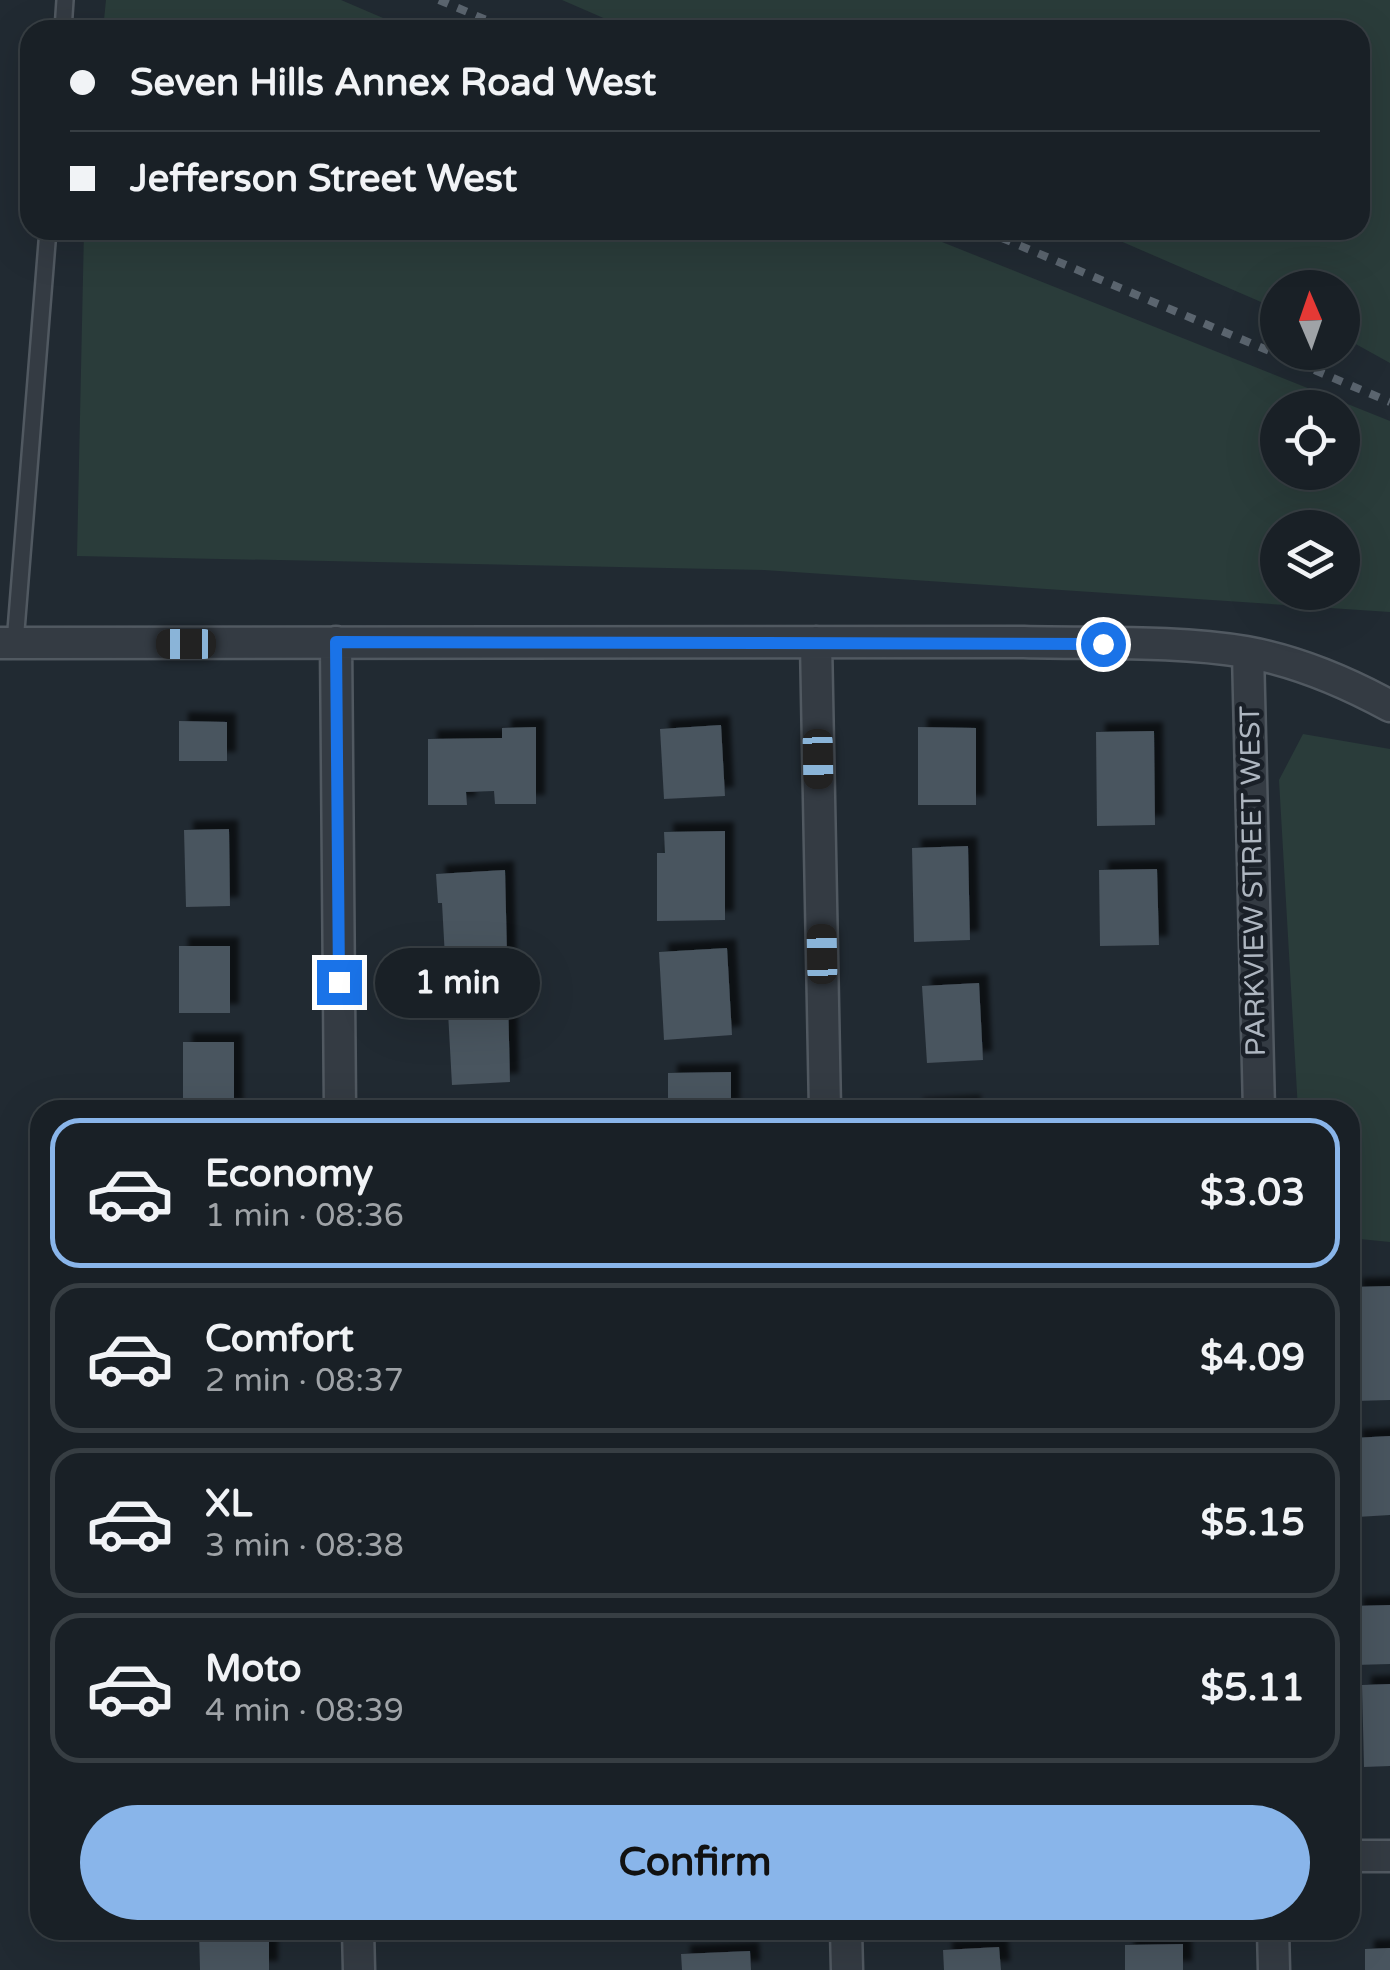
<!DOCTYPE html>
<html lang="en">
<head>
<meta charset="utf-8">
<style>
	:root { --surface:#192026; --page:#262d32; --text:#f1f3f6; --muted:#9fa3a7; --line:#373e43; --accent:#89b5ea }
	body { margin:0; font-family:"Varela Round",sans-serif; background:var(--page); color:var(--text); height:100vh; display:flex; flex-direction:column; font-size:38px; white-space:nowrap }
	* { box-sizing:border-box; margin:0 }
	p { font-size:32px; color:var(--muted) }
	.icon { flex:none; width:55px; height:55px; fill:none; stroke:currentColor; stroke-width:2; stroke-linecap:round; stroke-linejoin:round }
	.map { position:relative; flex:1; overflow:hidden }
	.drawer { position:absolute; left:30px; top:1100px; width:1330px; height:840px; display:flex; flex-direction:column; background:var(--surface); border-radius:30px; box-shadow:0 10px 40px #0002,0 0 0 2px var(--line) }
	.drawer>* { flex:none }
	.top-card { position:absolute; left:20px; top:20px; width:1350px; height:220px; border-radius:30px; box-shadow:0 10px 40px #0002,0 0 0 2px var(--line); display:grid; align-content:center; height:220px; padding:0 50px; background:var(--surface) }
	.needle { width:65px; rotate:358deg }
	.buttons { position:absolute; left:1260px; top:270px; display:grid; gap:20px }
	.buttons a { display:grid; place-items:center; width:100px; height:100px; border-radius:50%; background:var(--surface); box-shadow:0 10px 40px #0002,0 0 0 2px var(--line); font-size:50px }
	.end { position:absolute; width:45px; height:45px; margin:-22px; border:12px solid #1a73e8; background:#fff; box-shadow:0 0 0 5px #fff }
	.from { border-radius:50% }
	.bubble { position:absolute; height:70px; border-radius:35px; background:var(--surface); box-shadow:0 10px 40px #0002,0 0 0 2px var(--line); font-size:32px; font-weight:700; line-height:70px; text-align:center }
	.car { position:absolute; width:30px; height:60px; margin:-30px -15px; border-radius:12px; box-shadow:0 0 8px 2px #0007; background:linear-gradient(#222 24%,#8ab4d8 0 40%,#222 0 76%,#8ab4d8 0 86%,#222 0) }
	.top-card b { display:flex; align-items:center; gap:35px; height:95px; font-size:38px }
	.top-card b+b { border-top:2px solid var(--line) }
	.top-card i { width:25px; height:25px; background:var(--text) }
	ul { padding:18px 0 0; list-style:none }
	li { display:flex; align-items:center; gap:30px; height:150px; margin:0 20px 15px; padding:0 30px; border:5px solid var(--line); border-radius:30px }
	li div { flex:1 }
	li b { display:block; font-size:38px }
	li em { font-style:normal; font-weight:700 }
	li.selected { border-color:var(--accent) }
	li>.icon { width:90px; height:90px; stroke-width:1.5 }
	.primary-button { display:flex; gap:20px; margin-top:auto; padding:20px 50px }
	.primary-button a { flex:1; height:115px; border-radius:60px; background:var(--accent); color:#111; font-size:40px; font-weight:700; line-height:115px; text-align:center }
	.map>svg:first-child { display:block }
	.green { fill:#2a3c3a; fill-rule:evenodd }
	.building { fill:#49545e; filter:url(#shadow) }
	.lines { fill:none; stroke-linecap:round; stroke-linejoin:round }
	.service-casing { stroke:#515961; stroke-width:20 }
	.minor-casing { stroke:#515961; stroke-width:35 }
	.service { stroke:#343b43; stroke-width:15 }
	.minor { stroke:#343b43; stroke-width:30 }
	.rail { stroke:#5b656f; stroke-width:8; stroke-dasharray:10 10; stroke-linecap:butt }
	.route { stroke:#1a73e8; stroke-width:12 }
	.labels { text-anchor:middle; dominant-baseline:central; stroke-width:9; stroke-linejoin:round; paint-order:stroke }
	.street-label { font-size:28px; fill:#aeb6c0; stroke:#1a2028 }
</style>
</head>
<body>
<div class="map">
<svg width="1390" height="1970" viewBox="0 0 1390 1970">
	<defs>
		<filter id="shadow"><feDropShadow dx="9" dy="-9" stdDeviation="2.5" flood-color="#0009"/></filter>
	</defs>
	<rect width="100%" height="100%" fill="#212a32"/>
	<path class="green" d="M106 0H341L411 30H103Z
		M562 0H1390V363L1343 337 1342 288H1278L1277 309 1095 230H1360V30H631Z
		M84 230H912L1390 421V612L764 570 77 556ZM1278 408H1342V472H1278ZM1278 528H1342V592H1278Z
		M1303 734 1390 749V1242L1350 1238V1110H1298L1279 780Z"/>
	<path class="building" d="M179 721 227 722V761H179Z
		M721 725 725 796 664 799 660 729Z
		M536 727V804H495L494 791 466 792 467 805H428V739L502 738V728Z
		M918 727 976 728V805H918Z
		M1154 731 1155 825 1097 826 1096 732Z
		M229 829 230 906 186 907 184 830Z
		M725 831V920L657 921V853H665L664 832Z
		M968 846 970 940 914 942 912 848Z
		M1157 869 1159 945 1100 946 1099 870Z
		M505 870 510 1082 452 1085 442 903H438L436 874Z
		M179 946H230V1013H179Z
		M727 948 732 1035 664 1040 659 952Z
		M979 983 983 1060 927 1063 922 986Z
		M183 1042H234V1110H183Z
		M731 1072V1110H668V1073Z
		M972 1104V1110H914V1107Z
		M1390 1286V1400L1355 1401 1353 1287Z
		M1390 1436V1515L1357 1517 1353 1438Z
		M1390 1605V1664L1355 1665 1354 1606Z
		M1390 1684V1766L1364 1767 1362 1685Z
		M199 1930H269V1970H200Z
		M1183 1944V1970H1125V1945Z
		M999 1947 1001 1970H944L943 1950Z
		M1390 1948V1970H1365V1949Z
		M750 1951 751 1970H682L681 1954Z"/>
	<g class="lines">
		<g class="service-casing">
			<path id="service" d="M63 30 65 0
				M15 643 48 230"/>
		</g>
		<g class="minor-casing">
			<path id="minor" d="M336 642 340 1110
				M816 642 825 1110
				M0 643 1024 642C1097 644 1174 640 1246 652 1296 661 1346 682 1390 706
				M1248 653 1259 1110
				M1350 1856H1390
				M358 1930 359 1970
				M846 1930 847 1970
				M1273 1930 1274 1970"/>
		</g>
		<use href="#service" class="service"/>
		<use href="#minor" class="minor"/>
		<path class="rail" d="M439 0 510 30
			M983 230 1390 402"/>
	</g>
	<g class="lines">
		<path class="route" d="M339 982 336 642 1103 644"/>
	</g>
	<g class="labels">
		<g class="street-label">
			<text transform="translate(1253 881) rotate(-91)">PARKVIEW STREET WEST</text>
		</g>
	</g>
</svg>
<div class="buttons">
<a><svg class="needle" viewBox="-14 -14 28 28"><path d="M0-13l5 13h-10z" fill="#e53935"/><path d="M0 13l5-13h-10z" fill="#9fa3a7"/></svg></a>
<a><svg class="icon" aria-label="locate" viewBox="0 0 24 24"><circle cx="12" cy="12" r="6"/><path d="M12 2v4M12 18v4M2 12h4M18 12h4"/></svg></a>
<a><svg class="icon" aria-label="layers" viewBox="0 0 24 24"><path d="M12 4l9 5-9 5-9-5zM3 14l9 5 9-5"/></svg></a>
</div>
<i class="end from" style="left:1103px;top:644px"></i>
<i class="end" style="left:339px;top:982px"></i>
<div class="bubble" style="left:375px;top:948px;width:165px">1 min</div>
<i class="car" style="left:186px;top:644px;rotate:270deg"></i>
<i class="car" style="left:818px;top:759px;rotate:179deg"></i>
<i class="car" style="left:822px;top:954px;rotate:359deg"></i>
<div class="top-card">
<b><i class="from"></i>Seven Hills Annex Road West</b>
<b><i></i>Jefferson Street West</b>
</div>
<section class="drawer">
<ul>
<li class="selected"><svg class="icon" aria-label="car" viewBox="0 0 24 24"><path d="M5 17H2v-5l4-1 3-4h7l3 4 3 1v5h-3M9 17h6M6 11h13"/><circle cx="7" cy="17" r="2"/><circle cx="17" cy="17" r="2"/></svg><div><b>Economy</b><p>1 min · 08:36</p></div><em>$3.03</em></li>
<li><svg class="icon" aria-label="car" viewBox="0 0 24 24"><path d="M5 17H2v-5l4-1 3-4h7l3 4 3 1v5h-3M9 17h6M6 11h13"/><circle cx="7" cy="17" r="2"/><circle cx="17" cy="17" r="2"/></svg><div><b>Comfort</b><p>2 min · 08:37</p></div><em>$4.09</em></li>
<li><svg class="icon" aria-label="car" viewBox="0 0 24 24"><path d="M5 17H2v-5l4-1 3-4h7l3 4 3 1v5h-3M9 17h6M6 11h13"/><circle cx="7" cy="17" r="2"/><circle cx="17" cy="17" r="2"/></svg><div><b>XL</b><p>3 min · 08:38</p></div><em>$5.15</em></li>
<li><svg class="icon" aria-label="car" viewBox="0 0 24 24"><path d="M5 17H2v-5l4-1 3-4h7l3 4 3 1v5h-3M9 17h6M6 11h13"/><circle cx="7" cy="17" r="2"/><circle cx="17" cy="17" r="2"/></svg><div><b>Moto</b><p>4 min · 08:39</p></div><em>$5.11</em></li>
</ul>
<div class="primary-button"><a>Confirm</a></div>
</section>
</div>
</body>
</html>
